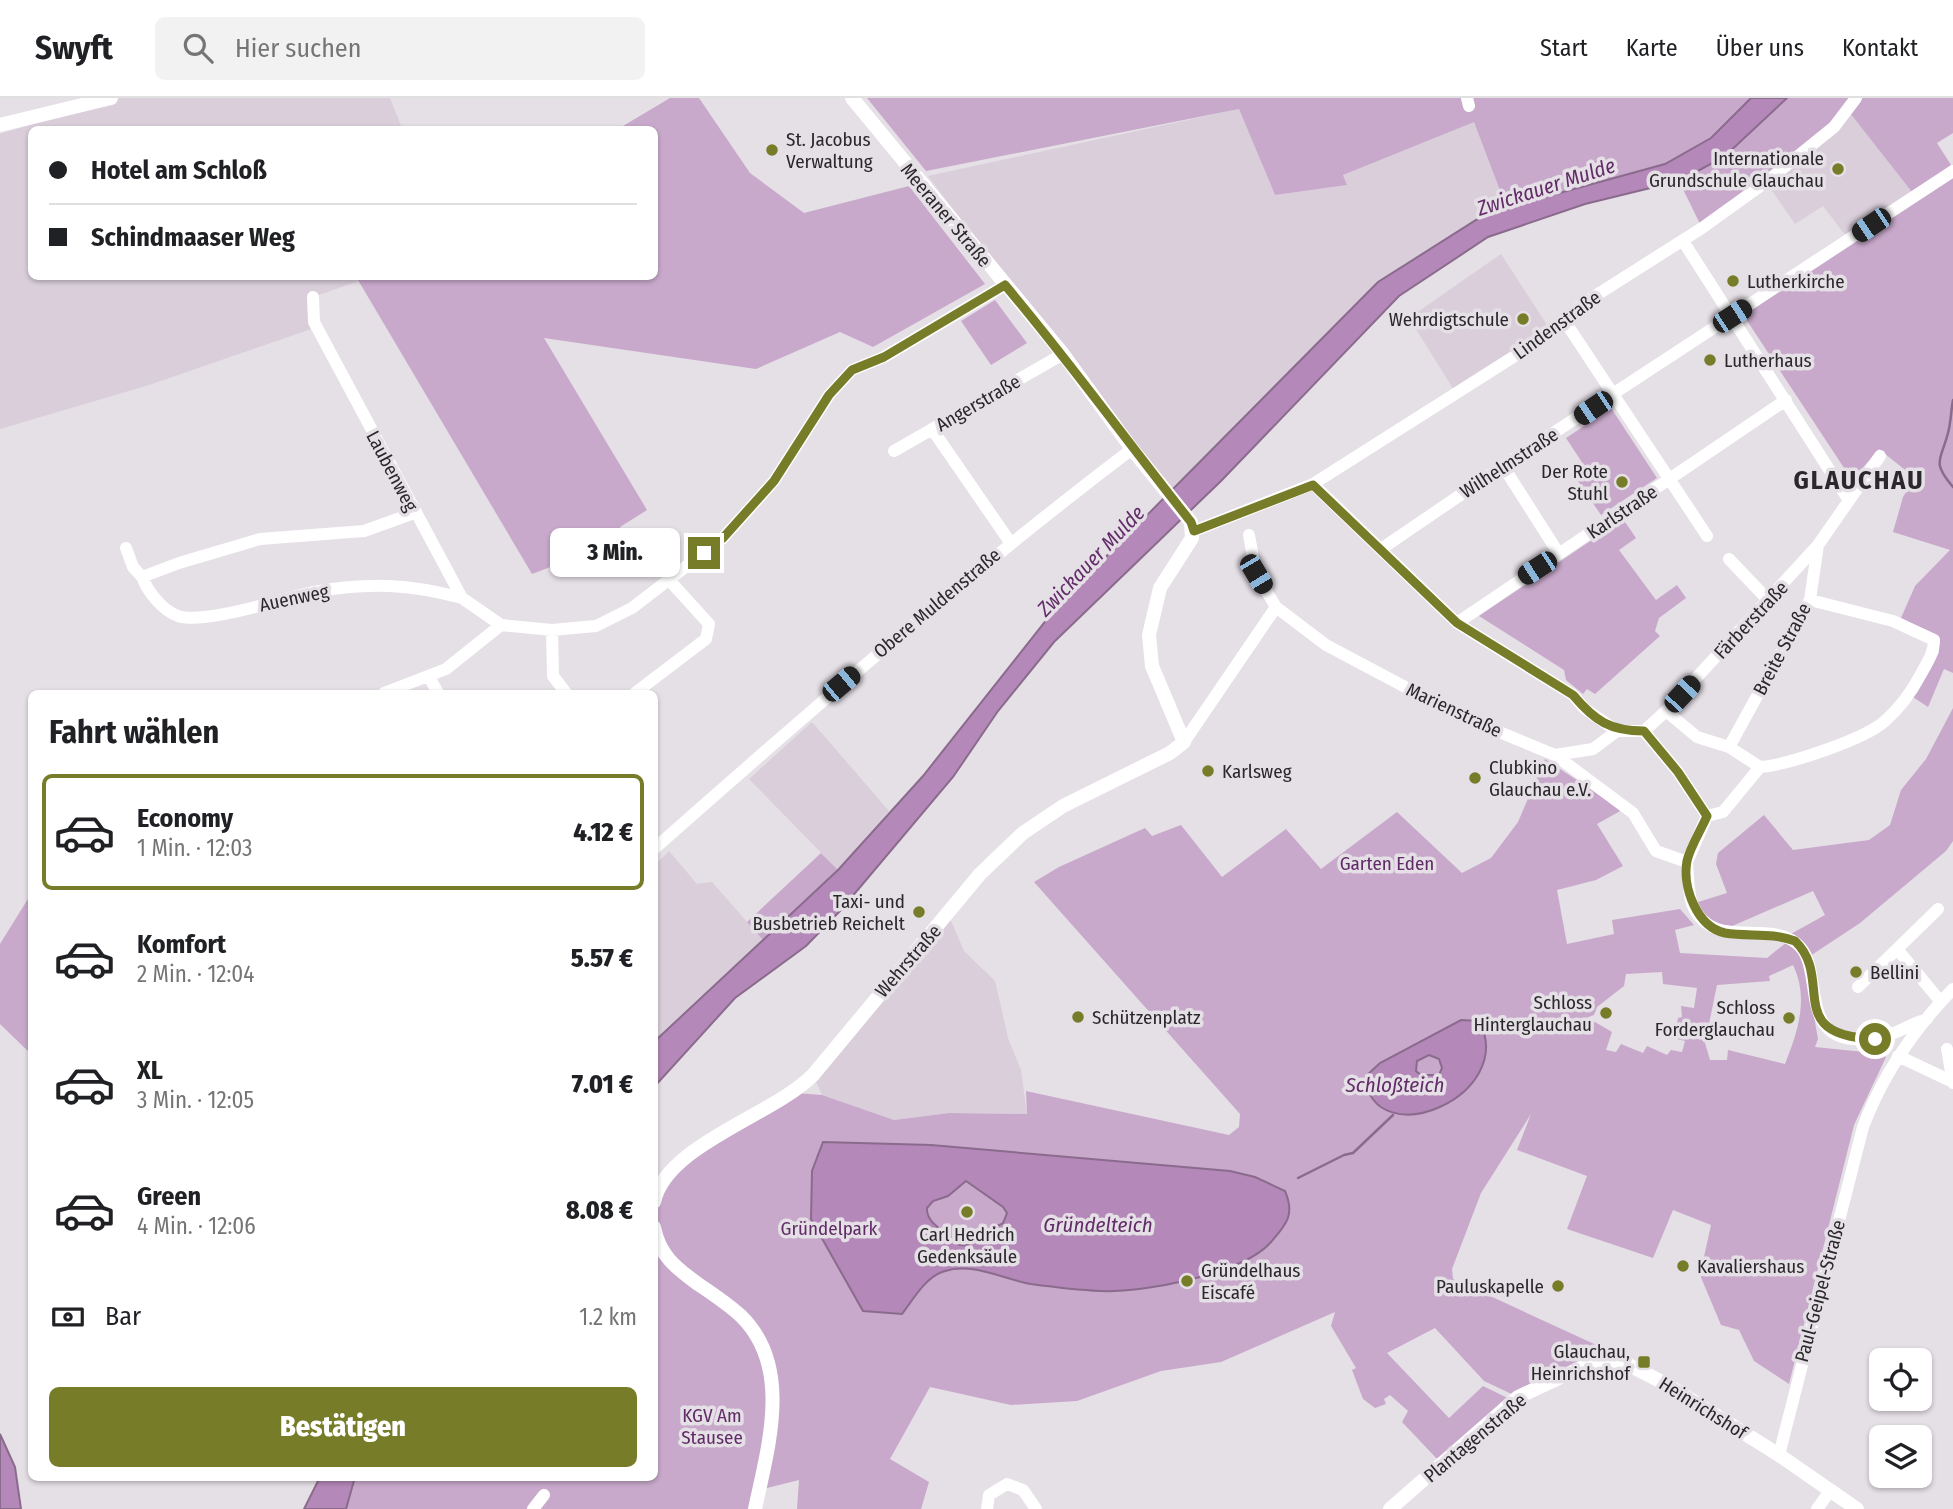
<!DOCTYPE html>
<html lang="de">
<head>
<meta charset="utf-8">
<style>
	:root { --surface:#fff; --page:#f2f2f2; --text:#202124; --muted:#757577; --line:#e0e0e0; --accent:#767c27 }
	body { margin:0; font-family:"Fira Sans Condensed",sans-serif; background:var(--page); color:var(--text); height:100vh; display:flex; flex-direction:column; font-size:26px; white-space:nowrap }
	* { box-sizing:border-box; margin:0 }
	p { font-size:23px; color:var(--muted) }
	.icon { flex:none; width:38px; height:38px; fill:none; stroke:currentColor; stroke-width:2; stroke-linecap:round; stroke-linejoin:round }
	.map { position:relative; flex:1; overflow:hidden }
	.sheet { position:absolute; left:28px; top:592px; width:630px; height:791px; display:flex; flex-direction:column; background:var(--surface); border-radius:10px; box-shadow:0 2px 5px #0004 }
	.sheet>* { flex:none }
	.hud { position:absolute; left:28px; top:28px; width:630px; height:154px; border-radius:10px; box-shadow:0 2px 5px #0004; display:grid; align-content:center; height:154px; padding:0 21px; background:var(--surface) }
	.buttons { position:absolute; left:1869px; top:1250px; display:grid; gap:14px }
	.buttons a { display:grid; place-items:center; width:63px; height:63px; border-radius:10px; background:var(--surface); box-shadow:0 2px 5px #0004; font-size:35px }
	.end { position:absolute; width:32px; height:32px; margin:-16px; border:9px solid #767c27; background:#fff; box-shadow:0 0 0 4px #fff }
	.from { border-radius:50% }
	.bubble { position:absolute; height:49px; border-radius:10px; background:var(--surface); box-shadow:0 2px 5px #0004; font-size:23px; font-weight:800; line-height:49px; text-align:center }
	.car { position:absolute; width:21px; height:42px; margin:-21px -10px; border-radius:9px; box-shadow:0 0 5px 2px #0007; background:linear-gradient(#222 24%,#8ab4d8 0 40%,#222 0 76%,#8ab4d8 0 86%,#222 0) }
	.hud b { display:flex; align-items:center; gap:24px; height:66px; font-size:26px }
	.hud b+b { border-top:2px solid var(--line) }
	.hud i { width:18px; height:18px; background:var(--text) }
	ul { padding:0; list-style:none }
	li { display:flex; align-items:center; gap:21px; height:116px; margin:0 14px 10px; padding:0 7px; border:4px solid transparent; border-radius:10px }
	li div { flex:1 }
	li b { display:block; font-size:26px }
	li em { font-style:normal; font-weight:800 }
	li.on { border-color:var(--accent) }
	li>.icon { width:63px; height:63px; stroke-width:1.5 }
	h2 { padding:0 21px; font-size:32px; line-height:84px }
	.pay { display:flex; align-items:center; gap:18px; height:77px; padding:0 21px; font-size:26px }
	.pay p { margin-inline-start:auto }
	.button { display:flex; gap:14px; margin-top:auto; padding:14px 21px }
	.button a { flex:1; height:80px; border-radius:10px; background:var(--accent); color:#fff; font-size:28px; font-weight:800; line-height:80px; text-align:center }
	header { display:flex; align-items:center; gap:42px; box-sizing:border-box; height:98px; padding:0 35px; background:var(--surface); border-bottom:2px solid var(--line) }
	header strong { font-size:33px }
	nav { display:flex; gap:38px; margin-inline-start:auto; font-size:24px }
	.search { width:490px; height:63px; background:var(--page); display:flex; align-items:center; gap:18px; box-sizing:border-box; padding:0 24px; border-radius:10px; color:var(--muted); font-size:26px }
	.map>svg:first-child { display:block }
	.built { fill:#d9ceda }
	.green { fill:#c8a9cb; fill-rule:evenodd }
	.water { fill:#b488b8; stroke:#8b6b8d; stroke-width:2; fill-rule:evenodd }
	.lines { fill:none; stroke-linecap:round; stroke-linejoin:round }
	.stream { stroke:#8b6b8d; stroke-width:2.5 }
	.minor { stroke:#fff; stroke-width:12 }
	.tertiary { stroke:#fff; stroke-width:14 }
	.route { stroke:#767c27; stroke-width:9 }
	.poi-dot { fill:#767c27; stroke:#e5dfe6; stroke-width:2.5 }
	.labels { text-anchor:middle; dominant-baseline:central; stroke-width:7; stroke-linejoin:round; paint-order:stroke }
	.poi-label { font-size:19px; fill:#2a282a; stroke:#e5dfe6; text-anchor:start }
	.street-label { font-size:19px; fill:#2a282a; stroke:#e5dfe6 }
	.park-label { font-size:19px; fill:#602b66; stroke:#e5dfe6 }
	.water-label { font-size:21px; font-style:italic; fill:#622c68; stroke:#e5dfe6 }
	.district-label { font-size:26px; font-weight:bold; letter-spacing:2px; fill:#2a282a; stroke:#e5dfe6 }
</style>
</head>
<body>
<header>
<strong>Swyft</strong>
<div class="search"><svg class="icon" aria-label="search" viewBox="0 0 24 24"><circle cx="10" cy="10" r="6"/><path d="M15 15l6 6"/></svg>Hier suchen</div>
<nav><a>Start</a><a>Karte</a><a>Über uns</a><a>Kontakt</a></nav>
</header>
<div class="map">
<svg width="1953" height="1411" viewBox="0 0 1953 1411">
	<rect width="100%" height="100%" fill="#e5dfe6"/>
	<path class="built" d="M119 0H390L401 28 409 31 32 32V178L370 179 313 199 317 229 149 287 0 331V36Z
		M1239 11 1275 97 1347 87 1343 77 1474 23 1507 111 1476 122 1378 184 1247 314 1169 398 928 78Z
		M1848 12 1915 97 1849 142 1823 108 1795 126 1766 84Z
		M1501 156 1549 230 1454 292 1409 220Z
		M812 624 889 713 838 772 749 681Z
		M669 753 697 786 712 784 763 842 655 943V767Z
		M948 816 964 853 995 883 1008 940 1021 972 1027 1016 949 1015 894 1022 822 997 813 977Z"/>
	<path class="green" d="M670 0H699L750 75 804 115 909 88 985 186 873 249 840 234 756 271 544 240 647 412 620 429 623 437 587 455 532 476 358 182 370 178H654V32L618 31Z
		M867 0H1751L1711 40 1665 66 1507 111 1474 24 1343 77 1347 87 1275 97 1239 11 926 73Z
		M1787 0H1856L1848 12 1702 130 1679 83 1724 59Z
		M1860 0H1953V35L1937 45 1951 67 1912 94 1850 15Z
		M1953 73V575L1944 571 1928 609 1913 599 1939 555 1938 539 1901 520 1915 488 1950 452 1893 434 1903 399 1915 380 1879 351 1852 382 1744 218 1849 142Z
		M995 202 1027 245 991 267 961 223Z
		M1611 310 1657 380 1601 417 1578 383 1589 375 1566 340Z
		M1623 421 1636 440 1619 452 1656 502 1677 487 1686 500 1659 520 1655 533 1660 538 1595 596 1587 591 1583 596 1566 582 1564 572 1479 518Z
		M1953 610V743L1946 753 1860 825 1804 862 1818 941 1815 949 1884 956 1886 959 1854 1027 1789 1286 1754 1263 1739 1232 1721 1227 1700 1177 1711 1127 1673 1112 1653 1160 1567 1131 1587 1078 1517 1052 1531 1016 1481 1095 1452 1171 1453 1181 1605 1251 1565 1277 1518 1299 1484 1283 1435 1230 1387 1255 1449 1320 1483 1288 1514 1303 1439 1363 1402 1324 1408 1313 1390 1297 1384 1301 1386 1306 1375 1310 1363 1301 1352 1272 1356 1270 1331 1228 1335 1214 1221 1264 1161 1273 1077 1303 1011 1307 930 1289 890 1361 929 1384 921 1411H797L799 1382 759 1392 755 1411H346L355 1379H654V1104L664 1080 795 995 822 997 894 1022 949 1015 1027 1016 1026 993 1229 1037 1239 1029 1240 1016 1034 784 1059 769 1145 730 1152 738 1181 727 1222 779 1286 731 1321 771 1397 714 1462 775 1491 760 1518 724 1545 661 1622 712 1597 726 1623 768 1596 782 1557 792 1567 846 1614 836 1612 822 1680 811 1694 827 1675 832 1680 855 1767 860 1787 844 1789 837 1825 817 1813 793 1723 832 1703 817 1695 805 1727 795 1716 766 1718 755 1764 717 1793 752 1869 742 1890 727 1901 692 1926 661ZM1793 867C1809 900 1798 933 1785 966L1728 952 1727 962H1710L1705 945 1717 887 1770 883 1769 878ZM1662 874 1663 886 1697 890 1694 910 1681 908 1682 919 1678 920 1674 940 1685 943 1682 954 1671 952 1667 957 1647 948 1643 955 1621 946 1616 954 1606 952 1612 934 1595 924 1590 926 1586 920 1594 917 1597 909 1624 888 1626 876Z
		M821 755 838 772 763 842 747 824Z
		M31 796V956L0 926V846Z"/>
	<path class="water" d="M1751 0H1787L1724 59 1679 83 1585 106 1488 139 1399 198 1221 383 1054 544 998 613 953 679 840 813 806 848 735 900 655 988V943L838 772 923 678 1059 506 1378 184 1476 122 1523 105 1665 66 1711 40Z
		M1461 922 1479 923C1519 997 1374 1059 1365 979L1380 965ZM1429 957 1439 961 1442 970 1439 977H1421L1416 973 1417 963Z
		M823 1044 931 1047 1230 1073 1255 1079 1285 1093C1295 1116 1287 1126 1271 1144 1243 1176 1144 1195 1100 1193 1078 1192 1053 1189 1031 1186 1002 1181 972 1163 942 1174 925 1180 912 1203 902 1216L863 1213 811 1121 812 1073ZM966 1083 1003 1109 1007 1115 1003 1125C997 1129 987 1130 981 1134 972 1142 972 1151 957 1146 948 1133 926 1127 927 1110L933 1103 948 1098Z
		M0 1336 15 1369 21 1411H0Z
		M320 1379H355L346 1411H304Z"/>
	<g class="lines">
		<path class="stream" d="M1953 302C1951 312 1951 324 1948 335 1941 363 1931 363 1953 389
			M1298 1080 1344 1057 1353 1055 1393 1017"/>
		<path class="minor" d="M1467 0 1469 8
			M1683 143 1848 401
			M313 199 314 224 462 500 501 527 552 532 596 528 632 510 723 440 774 383 829 297 852 272 884 259 1005 187
			M1564 222 1707 438
			M932 331 1010 444
			M894 353 1063 256
			M1503 368 1559 456
			M1313 386 1457 525 1573 597 1585 611 1617 633
			M414 415 364 433 260 441 179 465 142 479C148 494 162 512 178 518 204 527 285 500 314 494 368 484 410 486 462 500
			M1194 433 1313 386 1548 237 1584 205 1702 130 1766 84 1834 29 1856 0
			M1249 437 1256 476 1276 509 1326 547 1458 617 1555 657 1633 715 1656 753 1687 764
			M126 450 133 469 142 479
			M1381 451 1503 368 1953 73
			M1729 461 1769 503
			M1457 525 1786 302
			M552 532 553 578 566 595
			M429 579 438 595
			M384 595 446 571 501 527
			M635 595 706 541 709 526 670 483
			M1666 613 1697 639 1729 649 1760 669
			M1644 633 1678 674 1707 718
			M1184 644 1276 509
			M1729 649 1810 502 1818 447
			M1555 657 1593 651 1617 633H1644L1666 613 1818 447 1880 358
			M1707 718 1723 714 1760 669C1788 667 1865 641 1885 623 1901 609 1911 595 1921 576 1927 565 1934 555 1934 542L1893 523 1810 502
			M654 751C810 613 966 477 1132 351
			M1687 764C1688 777 1688 794 1692 806 1712 854 1765 821 1796 845 1829 869 1790 954 1877 940 1895 938 1909 926 1927 921
			M1687 764 1707 718
			M1897 851 1938 811
			M1858 889 1897 851 1941 904
			M1947 951 1953 985
			M1898 958 1953 984
			M1779 1357 1863 1029C1883 976 1914 931 1953 891
			M533 1411 544 1397
			M987 1411 989 1397 1007 1386 1023 1392 1036 1411
			M1817 1411 1830 1393"/>
		<path class="tertiary" d="M0 27 111 0
			M654 1104C666 1047 772 1018 813 977L980 776 1023 735 1063 708 1170 655 1184 644 1152 568 1149 537 1160 490 1192 440 1191 424 1132 351 1063 256 852 0
			M654 1129C659 1157 676 1170 698 1186 713 1196 728 1206 741 1218 793 1269 768 1349 755 1411
			M1390 1411 1518 1299 1587 1267 1605 1263 1625 1265 1666 1286 1779 1357 1857 1411"/>
	</g>
	<g class="lines">
		<path class="route" d="M704 455 723 440 774 383 829 297 852 272 884 259 1005 187C1070 264 1129 346 1191 424L1194 433 1313 387 1457 525 1573 597C1595 623 1610 633 1644 633L1678 674 1707 718C1701 732 1690 749 1687 763 1682 789 1697 829 1725 835 1749 839 1771 834 1795 843 1835 881 1782 938 1875 941"/>
	</g>
	<g class="poi-dot">
		<circle cx="772" cy="52" r="7"/>
		<circle cx="1838" cy="71" r="7"/>
		<circle cx="1733" cy="183" r="7"/>
		<circle cx="1523" cy="221" r="7"/>
		<circle cx="1710" cy="262" r="7"/>
		<circle cx="1622" cy="384" r="7"/>
		<circle cx="1208" cy="673" r="7"/>
		<circle cx="1475" cy="680" r="7"/>
		<circle cx="919" cy="814" r="7"/>
		<circle cx="1856" cy="874" r="7"/>
		<circle cx="1606" cy="915" r="7"/>
		<circle cx="1078" cy="919" r="7"/>
		<circle cx="1789" cy="920" r="7"/>
		<circle cx="967" cy="1114" r="7"/>
		<circle cx="1683" cy="1168" r="7"/>
		<circle cx="1187" cy="1183" r="7"/>
		<circle cx="1558" cy="1188" r="7"/>
		<rect x="1637" y="1257" width="14" height="14" rx="3.5"/>
	</g>
	<g class="labels">
		<g class="poi-label">
			<text x="786" y="41">St. Jacobus<tspan x="786" dy="22">Verwaltung</tspan></text>
			<text x="1824" y="60" text-anchor="end">Internationale<tspan x="1824" dy="22">Grundschule Glauchau</tspan></text>
			<text x="1747" y="183">Lutherkirche</text>
			<text x="1509" y="221" text-anchor="end">Wehrdigtschule</text>
			<text x="1724" y="262">Lutherhaus</text>
			<text x="1608" y="373" text-anchor="end">Der Rote<tspan x="1608" dy="22">Stuhl</tspan></text>
			<text x="1489" y="669">Clubkino<tspan x="1489" dy="22">Glauchau e.V.</tspan></text>
			<text x="1222" y="673">Karlsweg</text>
			<text x="905" y="803" text-anchor="end">Taxi- und<tspan x="905" dy="22">Busbetrieb Reichelt</tspan></text>
			<text x="1870" y="874">Bellini</text>
			<text x="1592" y="904" text-anchor="end">Schloss<tspan x="1592" dy="22">Hinterglauchau</tspan></text>
			<text x="1775" y="909" text-anchor="end">Schloss<tspan x="1775" dy="22">Forderglauchau</tspan></text>
			<text x="1092" y="919">Schützenplatz</text>
			<text x="967" y="1136" text-anchor="middle">Carl Hedrich<tspan x="967" dy="22">Gedenksäule</tspan></text>
			<text x="1697" y="1168">Kavaliershaus</text>
			<text x="1201" y="1172">Gründelhaus<tspan x="1201" dy="22">Eiscafé</tspan></text>
			<text x="1544" y="1188" text-anchor="end">Pauluskapelle</text>
			<text x="1630" y="1253" text-anchor="end">Glauchau,<tspan x="1630" dy="22">Heinrichshof</tspan></text>
		</g>
		<g class="street-label">
			<text transform="translate(946 117) rotate(50)">Meeraner Straße</text>
			<text transform="translate(1557 227) rotate(-36)">Lindenstraße</text>
			<text transform="translate(978 305) rotate(-30)">Angerstraße</text>
			<text transform="translate(1509 365) rotate(-33)">Wilhelmstraße</text>
			<text transform="translate(392 373) rotate(62)">Laubenweg</text>
			<text transform="translate(1622 414) rotate(-34)">Karlstraße</text>
			<text transform="translate(294 500) rotate(-12)">Auenweg</text>
			<text transform="translate(937 505) rotate(-40)">Obere Muldenstraße</text>
			<text transform="translate(1751 522) rotate(-47)">Färberstraße</text>
			<text transform="translate(1782 551) rotate(-62)">Breite Straße</text>
			<text transform="translate(1454 612) rotate(25)">Marienstraße</text>
			<text transform="translate(908 863) rotate(-49)">Wehrstraße</text>
			<text transform="translate(1820 1193) rotate(-75)">Paul-Geipel-Straße</text>
			<text transform="translate(1703 1310) rotate(32)">Heinrichshof</text>
			<text transform="translate(1475 1340) rotate(-40)">Plantagenstraße</text>
		</g>
		<g class="park-label">
			<text x="1387" y="765">Garten Eden</text>
			<text x="829" y="1130">Gründelpark</text>
			<text x="712" y="1317">KGV Am<tspan x="712" dy="22">Stausee</tspan></text>
		</g>
		<g class="water-label">
			<text transform="translate(1546 89) rotate(-18)">Zwickauer Mulde</text>
			<text transform="translate(1091 463) rotate(-46)">Zwickauer Mulde</text>
			<text x="1395" y="987">Schloßteich</text>
			<text x="1098" y="1127">Gründelteich</text>
		</g>
		<g class="district-label">
			<text x="1859" y="382">GLAUCHAU</text>
		</g>
	</g>
</svg>
<div class="buttons">
<a><svg class="icon" aria-label="locate" viewBox="0 0 24 24"><circle cx="12" cy="12" r="6"/><path d="M12 2v4M12 18v4M2 12h4M18 12h4"/></svg></a>
<a><svg class="icon" aria-label="layers" viewBox="0 0 24 24"><path d="M12 4l9 5-9 5-9-5zM3 14l9 5 9-5"/></svg></a>
</div>
<i class="end from" style="left:1875px;top:941px"></i>
<i class="end" style="left:704px;top:455px"></i>
<div class="bubble" style="left:550px;top:430px;width:130px">3 Min.</div>
<i class="car" style="left:1871px;top:127px;rotate:236deg"></i>
<i class="car" style="left:1732px;top:218px;rotate:57deg"></i>
<i class="car" style="left:1593px;top:310px;rotate:236deg"></i>
<i class="car" style="left:1537px;top:470px;rotate:237deg"></i>
<i class="car" style="left:1256px;top:476px;rotate:149deg"></i>
<i class="car" style="left:841px;top:586px;rotate:50deg"></i>
<i class="car" style="left:1682px;top:596px;rotate:43deg"></i>
<div class="hud">
<b><i class="from"></i>Hotel am Schloß</b>
<b><i></i>Schindmaaser Weg</b>
</div>
<section class="sheet">
<h2>Fahrt wählen</h2>
<ul>
<li class="on"><svg class="icon" aria-label="car" viewBox="0 0 24 24"><path d="M5 17H2v-5l4-1 3-4h7l3 4 3 1v5h-3M9 17h6M6 11h13"/><circle cx="7" cy="17" r="2"/><circle cx="17" cy="17" r="2"/></svg><div><b>Economy</b><p>1 Min. · 12:03</p></div><em>4.12 €</em></li>
<li><svg class="icon" aria-label="car" viewBox="0 0 24 24"><path d="M5 17H2v-5l4-1 3-4h7l3 4 3 1v5h-3M9 17h6M6 11h13"/><circle cx="7" cy="17" r="2"/><circle cx="17" cy="17" r="2"/></svg><div><b>Komfort</b><p>2 Min. · 12:04</p></div><em>5.57 €</em></li>
<li><svg class="icon" aria-label="car" viewBox="0 0 24 24"><path d="M5 17H2v-5l4-1 3-4h7l3 4 3 1v5h-3M9 17h6M6 11h13"/><circle cx="7" cy="17" r="2"/><circle cx="17" cy="17" r="2"/></svg><div><b>XL</b><p>3 Min. · 12:05</p></div><em>7.01 €</em></li>
<li><svg class="icon" aria-label="car" viewBox="0 0 24 24"><path d="M5 17H2v-5l4-1 3-4h7l3 4 3 1v5h-3M9 17h6M6 11h13"/><circle cx="7" cy="17" r="2"/><circle cx="17" cy="17" r="2"/></svg><div><b>Green</b><p>4 Min. · 12:06</p></div><em>8.08 €</em></li>
</ul>
<div class="pay"><svg class="icon" aria-label="cash" viewBox="0 0 24 24"><path d="M3 7h18v10H3z"/><circle cx="12" cy="12" r="2"/></svg>Bar<p>1.2 km</p></div>
<div class="button"><a>Bestätigen</a></div>
</section>
</div>
</body>
</html>
